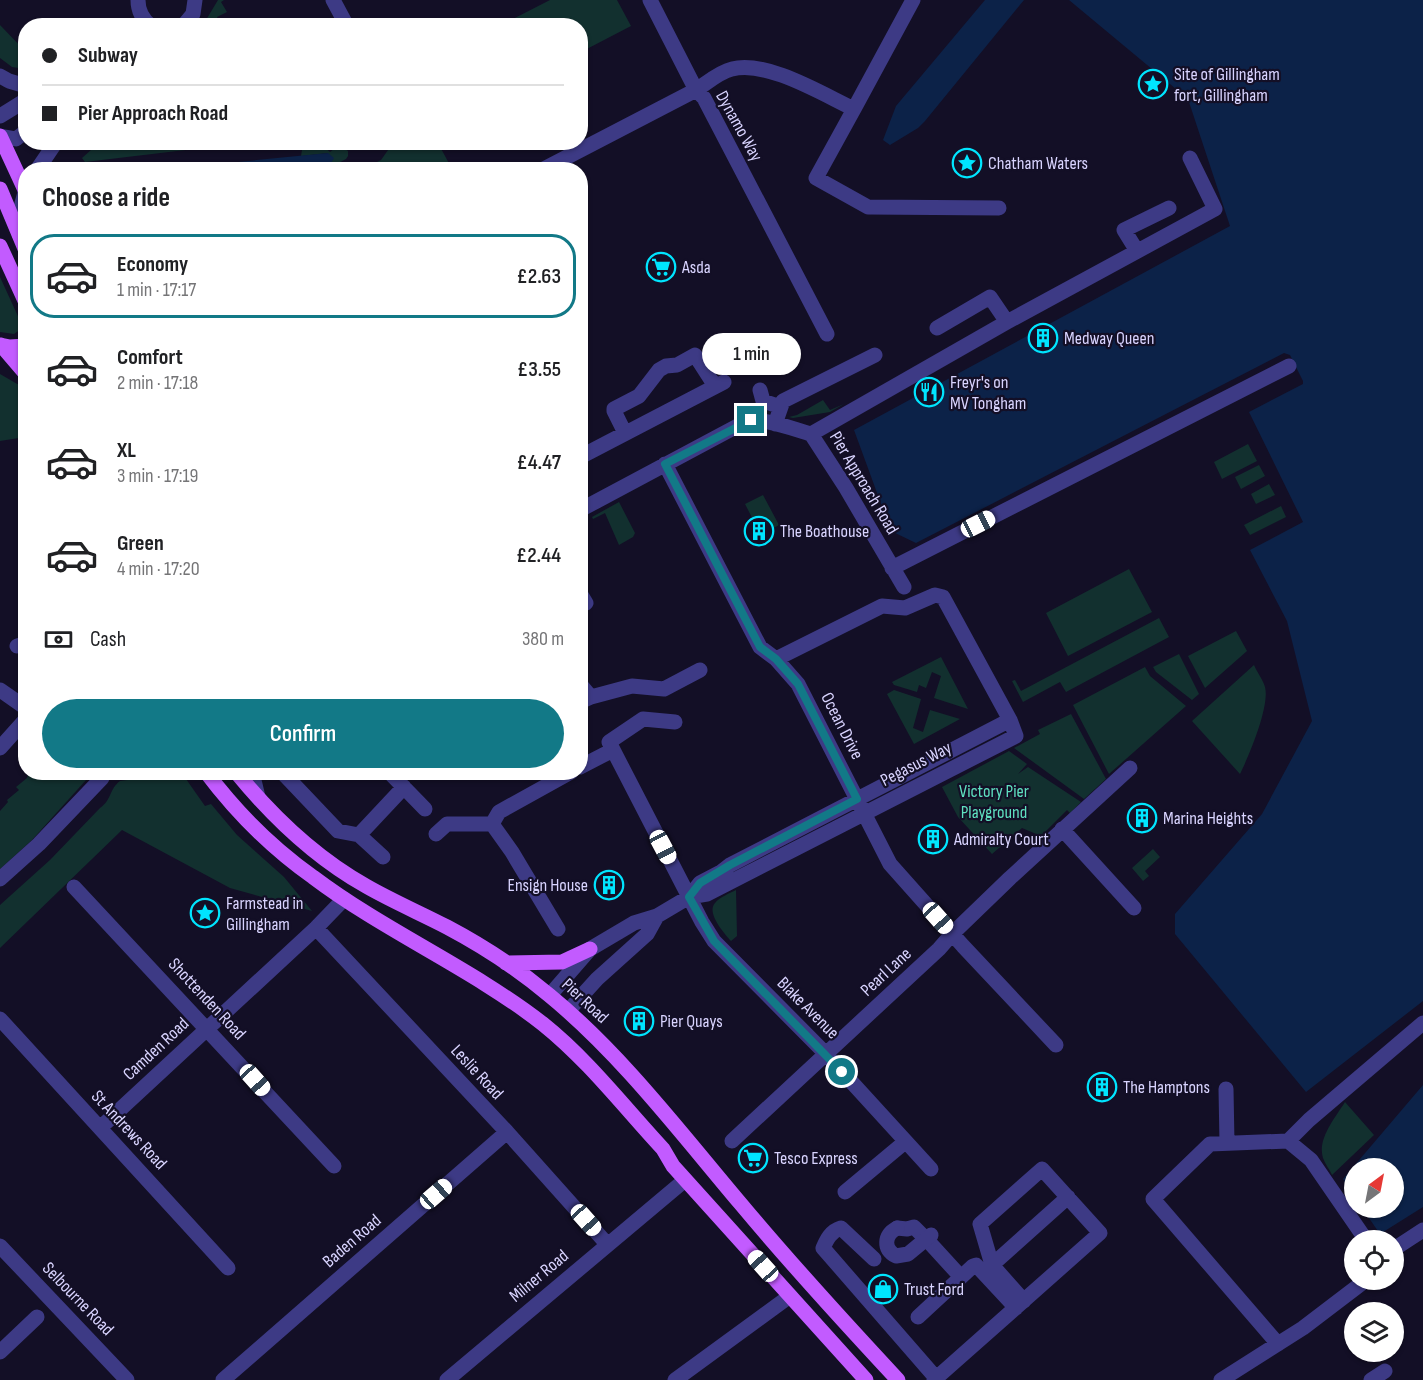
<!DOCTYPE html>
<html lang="en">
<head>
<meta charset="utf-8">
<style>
	:root { --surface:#fff; --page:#f6f6f6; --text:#202124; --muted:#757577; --line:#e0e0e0; --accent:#127987 }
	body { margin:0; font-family:"Sofia Sans Condensed",sans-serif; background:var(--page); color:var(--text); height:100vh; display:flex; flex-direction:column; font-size:22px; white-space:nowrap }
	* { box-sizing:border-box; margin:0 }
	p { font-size:20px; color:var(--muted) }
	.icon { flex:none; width:33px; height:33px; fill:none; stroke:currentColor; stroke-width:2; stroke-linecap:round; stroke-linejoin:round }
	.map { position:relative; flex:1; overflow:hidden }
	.drawer { position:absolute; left:18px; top:162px; width:570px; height:618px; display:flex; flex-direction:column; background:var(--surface); border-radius:24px; box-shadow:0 2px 4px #0004 }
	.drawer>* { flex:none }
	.guide { position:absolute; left:18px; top:18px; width:570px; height:132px; border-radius:24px; box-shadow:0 2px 4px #0004; display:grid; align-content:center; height:132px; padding:0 24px; background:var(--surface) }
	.needle { width:39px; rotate:32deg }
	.fabs { position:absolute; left:1344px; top:1158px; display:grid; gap:12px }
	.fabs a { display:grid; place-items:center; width:60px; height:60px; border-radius:50%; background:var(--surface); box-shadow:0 2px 4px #0004; font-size:30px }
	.end { position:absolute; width:27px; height:27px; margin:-14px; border:8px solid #127987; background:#fff; box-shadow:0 0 0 3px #fff }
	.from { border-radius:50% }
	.bubble { position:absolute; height:42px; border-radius:21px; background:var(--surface); box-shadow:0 2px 4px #0004; font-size:20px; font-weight:600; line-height:42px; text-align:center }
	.car { position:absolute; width:18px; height:36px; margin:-18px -9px; border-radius:8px; box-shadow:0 0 4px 2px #0007; background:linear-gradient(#fff 24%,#345 0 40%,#fff 0 76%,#345 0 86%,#fff 0) }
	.guide b { display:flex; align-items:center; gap:21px; height:57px; font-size:22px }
	.guide b+b { border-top:2px solid var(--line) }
	.guide i { width:15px; height:15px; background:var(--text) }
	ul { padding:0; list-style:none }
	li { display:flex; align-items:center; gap:18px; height:84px; margin:0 12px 9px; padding:0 12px; border:3px solid transparent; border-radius:24px }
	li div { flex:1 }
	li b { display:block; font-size:22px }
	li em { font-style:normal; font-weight:600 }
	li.active { border-color:var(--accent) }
	li>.icon { width:54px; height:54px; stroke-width:1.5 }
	h2 { padding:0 24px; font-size:27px; line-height:72px }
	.pay { display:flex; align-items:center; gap:15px; height:66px; padding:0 24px; font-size:22px }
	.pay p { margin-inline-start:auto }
	.primary-button { display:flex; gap:12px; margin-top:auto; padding:12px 24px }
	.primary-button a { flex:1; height:69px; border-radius:36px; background:var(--accent); color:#fff; font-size:24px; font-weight:600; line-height:69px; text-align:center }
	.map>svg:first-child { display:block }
	.green { fill:#12302f }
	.water { fill:#0c2248 }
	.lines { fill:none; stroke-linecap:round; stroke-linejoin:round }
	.minor { stroke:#3d3a85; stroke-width:15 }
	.major { stroke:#c25bff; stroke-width:15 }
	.minor-bridge { stroke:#3d3a85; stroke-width:15 }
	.route { stroke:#127987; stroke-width:8 }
	.labels { text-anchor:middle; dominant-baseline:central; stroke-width:4.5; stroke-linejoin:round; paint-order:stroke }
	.poi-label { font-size:18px; fill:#d9d4ff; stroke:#130f26; text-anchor:start }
	.street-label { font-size:18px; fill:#d9d4ff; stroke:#130f26 }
	.park-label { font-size:18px; fill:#5fe0c0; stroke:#130f26 }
</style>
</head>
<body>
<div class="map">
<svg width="1423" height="1380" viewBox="0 0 1423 1380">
	<rect width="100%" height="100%" fill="#130f26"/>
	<path class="green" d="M218 0H224L221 2 227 12 217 17 221 25H203Z
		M550 0H617L631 26 581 52 580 26 501 25Z
		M0 25 25 51V69L12 67 0 58Z
		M100 142H195L196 143 194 149 85 162 82 158Z
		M393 143H438L452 169H363L381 160Z
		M339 145 348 151V156L346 159 327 169 300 170 329 163 328 153 301 156 302 150 323 146 330 152Z
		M0 277 22 325 21 329 14 334 0 332Z
		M0 374 19 385 25 392V437L0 441Z
		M823 400 830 410 844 404 830 412 793 418 789 417 797 415Z
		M1248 444 1257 461 1222 479 1214 462Z
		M1259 465 1265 476 1241 489 1235 477Z
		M1269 484 1275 495 1256 504 1251 494Z
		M763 495 779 525 761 535 745 504Z
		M619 502 635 533 633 537 619 545 605 513 593 519 592 517Z
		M1281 506 1286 517 1250 535 1244 525Z
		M1129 569 1152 612 1068 656 1046 613Z
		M1159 618 1169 637 1066 692 1060 682 1023 702 1012 681 1015 680 1021 691Z
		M1236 631 1247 651 1205 688 1188 656Z
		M1179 654 1199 694 1192 700 1156 672 1153 667Z
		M941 657 968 709 934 698 941 676 932 672 926 688 919 685 917 692 894 685 892 682Z
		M1254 665C1257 672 1263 680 1265 687 1270 706 1249 756 1240 774L1192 721Z
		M1145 667 1150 676 1186 706 1109 774 1073 705Z
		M894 690 921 699 913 728 923 732 930 710 960 719 914 744 887 694Z
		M1071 714 1106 779 1084 799 1014 748 1040 734 1038 730Z
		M1009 751 1027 764 1018 774 1028 767 1081 802 1070 813 1067 810 1041 836 1022 828 992 854 958 817 942 787Z
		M29 772 85 773 86 780 32 840 0 869V811L8 802 7 800 19 790 16 787 27 778Z
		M171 774H179L186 779 205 806 211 804 237 835 284 877 312 911 230 888 122 830 0 948V905L50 860 100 808C112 800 109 789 120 781Z
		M1153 849 1160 857 1145 871 1149 876 1143 881 1132 868Z
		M736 890 737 936 731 941C724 933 706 913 715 903 720 897 730 893 736 890Z
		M1345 1102 1374 1135 1332 1175C1330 1170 1325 1164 1323 1158 1317 1139 1335 1118 1345 1102Z"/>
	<path class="water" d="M985 0H1024L925 121 918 128 890 145 883 140 896 106Z
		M1069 0H1423V1001L1306 1092 1175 934V914L1262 814 1312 721 1287 621 1250 550 1303 522 1249 412 1303 384V381L1290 355 1284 353 916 543 891 531 854 430 1230 226 1188 99Z
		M328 153 334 158 331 163 300 170 167 169Z
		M1423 1085V1207L1380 1234 1362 1208H1394V1168H1354V1196L1343 1179Z"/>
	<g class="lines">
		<path class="minor" d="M138 0C138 11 142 19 151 26
			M333 0 347 26
			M650 0 696 90C707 83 719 72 732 69 767 60 822 94 854 109L913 0
			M183 26 193 14 195 0
			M0 76 9 81 26 86
			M854 109 816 178 868 207 999 208
			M0 116 26 100
			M0 136 16 139 26 131
			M37 170 56 142
			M542 170 696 90 704 98 827 334
			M19 234V214L26 189
			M1137 251 1124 230 1169 208
			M937 328 990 297 1007 322
			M760 390 763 401 781 407
			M775 424 783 401 875 355
			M625 433 614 411V409L639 396 659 370 666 366 677 365 695 355 715 386
			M811 434 1007 322 1215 209 1190 158
			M580 457 724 382
			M665 464 760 647 776 659 798 684 890 864 963 946 1056 1045
			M580 510 743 423C759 415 793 429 811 434L846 488 904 587
			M892 568 1289 366
			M580 593 586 603
			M17 646 26 643
			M580 684 591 697 580 702
			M0 690 26 708
			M591 697 632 686 664 689 700 670
			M675 722 643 719 609 742 702 922 714 941 826 1054 931 1169
			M0 748 26 719
			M580 767 613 750
			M252 772 258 797
			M282 772 338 831 359 835 383 857
			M389 772 425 809
			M1062 829 1134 908
			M436 834 447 824H492
			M359 835 404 787
			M0 879 39 844 102 778 104 772
			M74 887 334 1166
			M689 897 700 883 721 872 730 865 1010 720
			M316 928 507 1132 607 1244
			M558 929 512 852 492 824 499 812 571 772
			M550 995 590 949 634 923 657 916 689 897 707 894 1016 736 1010 720 943 597 935 595 905 608 882 606 776 659
			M568 1011 597 979 647 934 657 916
			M0 1019 228 1268
			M1226 1089 1227 1143
			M100 1128 316 928 344 899
			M732 1141 939 949 952 934 1010 878 1130 768
			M1288 1141 1311 1160 1366 1240
			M845 1192 905 1142
			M897 1228 907 1229 914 1227 923 1236
			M929 1242 961 1277
			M0 1246 127 1380
			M1394 1249 1423 1230
			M874 1259 841 1228C831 1231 827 1239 823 1248L936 1378
			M992 1265 1068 1197
			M918 1317 973 1266 976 1265 1016 1308
			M1278 1344 1153 1199 1210 1144 1288 1141 1309 1120 1423 1023
			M0 1352 37 1317
			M223 1380 507 1132
			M447 1380 685 1180
			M675 1380 790 1296
			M934 1380 1100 1233 1042 1169 980 1224 992 1265 1024 1301
			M1221 1380 1303 1328 1366 1280
			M1371 1380 1385 1371"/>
		<path class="major" d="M0 136 26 192
			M0 189 26 251
			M0 246 26 303
			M0 345 10 347 26 346
			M1 345 26 374
			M206 772C236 812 272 848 313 877 386 932 471 968 543 1024 588 1060 624 1107 663 1149L673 1166 866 1380
			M236 772C272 816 316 858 366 886 392 901 420 913 447 927 483 946 518 969 549 995 621 1054 680 1132 740 1203 791 1264 844 1322 898 1380
			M506 963 562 962 590 949"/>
		<path class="minor-bridge" d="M897 1228C884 1235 883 1249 896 1256L908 1254 931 1235"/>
	</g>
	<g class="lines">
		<path class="route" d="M751 420 665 464 760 647 776 659 798 684 857 799 730 865 700 883 689 897 714 941 842 1072"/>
	</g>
	<defs>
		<g id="sight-ring" transform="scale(1.5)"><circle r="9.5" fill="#130f26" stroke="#00e5ff" stroke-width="1.5"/><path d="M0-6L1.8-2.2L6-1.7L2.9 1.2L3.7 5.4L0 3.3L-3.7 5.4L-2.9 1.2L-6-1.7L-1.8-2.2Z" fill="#00e5ff"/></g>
		<g id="supermarket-ring" transform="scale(1.5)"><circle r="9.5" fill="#130f26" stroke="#00e5ff" stroke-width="1.5"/><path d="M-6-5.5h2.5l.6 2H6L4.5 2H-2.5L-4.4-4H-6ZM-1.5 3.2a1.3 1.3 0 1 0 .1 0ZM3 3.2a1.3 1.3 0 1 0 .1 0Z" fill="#00e5ff"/></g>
		<g id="building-ring" transform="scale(1.5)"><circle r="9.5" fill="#130f26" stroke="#00e5ff" stroke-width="1.5"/><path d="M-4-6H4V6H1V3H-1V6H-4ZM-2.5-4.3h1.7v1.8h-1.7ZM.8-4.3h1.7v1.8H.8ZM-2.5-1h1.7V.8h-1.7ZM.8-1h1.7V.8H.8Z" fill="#00e5ff"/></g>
		<g id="restaurant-ring" transform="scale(1.5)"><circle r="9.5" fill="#130f26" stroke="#00e5ff" stroke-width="1.5"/><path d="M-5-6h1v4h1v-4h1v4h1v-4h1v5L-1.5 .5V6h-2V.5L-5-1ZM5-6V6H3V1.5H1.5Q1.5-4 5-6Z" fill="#00e5ff"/></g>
		<g id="shop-ring" transform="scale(1.5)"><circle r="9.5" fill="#130f26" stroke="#00e5ff" stroke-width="1.5"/><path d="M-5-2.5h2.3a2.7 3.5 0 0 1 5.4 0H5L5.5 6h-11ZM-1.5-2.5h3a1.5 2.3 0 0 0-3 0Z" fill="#00e5ff"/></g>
	</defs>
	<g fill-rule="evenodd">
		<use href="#sight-ring" x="1153" y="84"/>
		<use href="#sight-ring" x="967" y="163"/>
		<use href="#supermarket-ring" x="661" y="267"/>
		<use href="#building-ring" x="1043" y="338"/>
		<use href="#restaurant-ring" x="929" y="392"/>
		<use href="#building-ring" x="759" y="531"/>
		<use href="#building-ring" x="1142" y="818"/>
		<use href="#building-ring" x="933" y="839"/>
		<use href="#building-ring" x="609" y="885"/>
		<use href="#sight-ring" x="205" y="913"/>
		<use href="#building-ring" x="639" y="1021"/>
		<use href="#building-ring" x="1102" y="1087"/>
		<use href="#supermarket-ring" x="753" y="1158"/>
		<use href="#shop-ring" x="883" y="1289"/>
	</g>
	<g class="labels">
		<g class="poi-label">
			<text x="1174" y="74">Site of Gillingham<tspan x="1174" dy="21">fort, Gillingham</tspan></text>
			<text x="988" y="163">Chatham Waters</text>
			<text x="682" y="267">Asda</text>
			<text x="1064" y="338">Medway Queen</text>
			<text x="950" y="382">Freyr's on<tspan x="950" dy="21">MV Tongham</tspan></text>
			<text x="780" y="531">The Boathouse</text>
			<text x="1163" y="818">Marina Heights</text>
			<text x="954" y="839">Admiralty Court</text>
			<text x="588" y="885" text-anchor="end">Ensign House</text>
			<text x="226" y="903">Farmstead in<tspan x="226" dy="21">Gillingham</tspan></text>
			<text x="660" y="1021">Pier Quays</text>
			<text x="1123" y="1087">The Hamptons</text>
			<text x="774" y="1158">Tesco Express</text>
			<text x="904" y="1289">Trust Ford</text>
		</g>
		<g class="street-label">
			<text transform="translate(739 126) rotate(61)">Dynamo Way</text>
			<text transform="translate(864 483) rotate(59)">Pier Approach Road</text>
			<text transform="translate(842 726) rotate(63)">Ocean Drive</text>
			<text transform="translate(916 764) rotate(-27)">Pegasus Way</text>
			<text transform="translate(886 972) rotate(-43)">Pearl Lane</text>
			<text transform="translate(207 999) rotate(47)">Shottenden Road</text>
			<text transform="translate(585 1001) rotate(43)">Pier Road</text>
			<text transform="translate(808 1008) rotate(45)">Blake Avenue</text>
			<text transform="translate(156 1049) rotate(-43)">Camden Road</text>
			<text transform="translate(477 1072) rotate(47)">Leslie Road</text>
			<text transform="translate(129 1130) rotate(47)">St Andrews Road</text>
			<text transform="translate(352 1241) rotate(-41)">Baden Road</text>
			<text transform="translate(539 1276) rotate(-40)">Milner Road</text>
			<text transform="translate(78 1299) rotate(46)">Selbourne Road</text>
		</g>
		<g class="park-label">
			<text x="994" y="791">Victory Pier<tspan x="994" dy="21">Playground</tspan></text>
		</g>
	</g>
</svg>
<div class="fabs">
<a><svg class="needle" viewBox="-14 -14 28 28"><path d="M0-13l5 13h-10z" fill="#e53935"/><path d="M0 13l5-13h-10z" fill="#757577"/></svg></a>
<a><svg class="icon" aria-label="locate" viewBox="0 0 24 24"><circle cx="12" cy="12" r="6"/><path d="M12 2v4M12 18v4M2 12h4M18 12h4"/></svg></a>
<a><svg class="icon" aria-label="layers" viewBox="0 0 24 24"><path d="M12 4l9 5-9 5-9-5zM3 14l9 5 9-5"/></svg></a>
</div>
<i class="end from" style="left:842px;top:1072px"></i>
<i class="end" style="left:751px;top:420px"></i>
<div class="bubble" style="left:702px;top:333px;width:99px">1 min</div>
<i class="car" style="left:978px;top:524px;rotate:63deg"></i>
<i class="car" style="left:663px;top:847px;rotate:152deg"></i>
<i class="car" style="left:938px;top:918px;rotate:138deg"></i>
<i class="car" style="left:255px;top:1080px;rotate:138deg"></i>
<i class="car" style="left:436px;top:1194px;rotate:49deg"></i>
<i class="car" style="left:586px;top:1220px;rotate:138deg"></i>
<i class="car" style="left:763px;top:1266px;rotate:318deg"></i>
<div class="guide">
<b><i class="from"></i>Subway</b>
<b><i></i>Pier Approach Road</b>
</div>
<section class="drawer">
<h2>Choose a ride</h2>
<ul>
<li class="active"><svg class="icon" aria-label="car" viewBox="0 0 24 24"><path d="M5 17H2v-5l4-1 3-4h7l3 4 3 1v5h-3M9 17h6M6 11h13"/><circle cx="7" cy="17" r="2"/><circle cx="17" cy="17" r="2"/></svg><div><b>Economy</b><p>1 min · 17:17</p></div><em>£2.63</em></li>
<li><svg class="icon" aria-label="car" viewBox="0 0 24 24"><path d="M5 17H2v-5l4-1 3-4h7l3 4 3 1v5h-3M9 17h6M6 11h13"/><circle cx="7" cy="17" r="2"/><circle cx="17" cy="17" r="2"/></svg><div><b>Comfort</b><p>2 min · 17:18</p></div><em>£3.55</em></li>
<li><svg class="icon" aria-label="car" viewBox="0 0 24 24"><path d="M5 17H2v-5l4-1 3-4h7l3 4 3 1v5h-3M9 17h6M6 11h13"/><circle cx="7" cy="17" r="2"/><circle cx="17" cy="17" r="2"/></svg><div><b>XL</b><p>3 min · 17:19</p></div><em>£4.47</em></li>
<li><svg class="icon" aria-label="car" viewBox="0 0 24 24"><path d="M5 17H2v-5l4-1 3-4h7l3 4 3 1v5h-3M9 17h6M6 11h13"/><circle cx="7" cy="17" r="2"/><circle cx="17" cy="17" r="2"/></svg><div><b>Green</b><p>4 min · 17:20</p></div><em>£2.44</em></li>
</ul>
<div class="pay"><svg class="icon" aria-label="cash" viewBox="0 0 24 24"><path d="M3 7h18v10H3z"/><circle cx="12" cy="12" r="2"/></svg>Cash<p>380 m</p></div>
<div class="primary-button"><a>Confirm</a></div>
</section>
</div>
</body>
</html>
